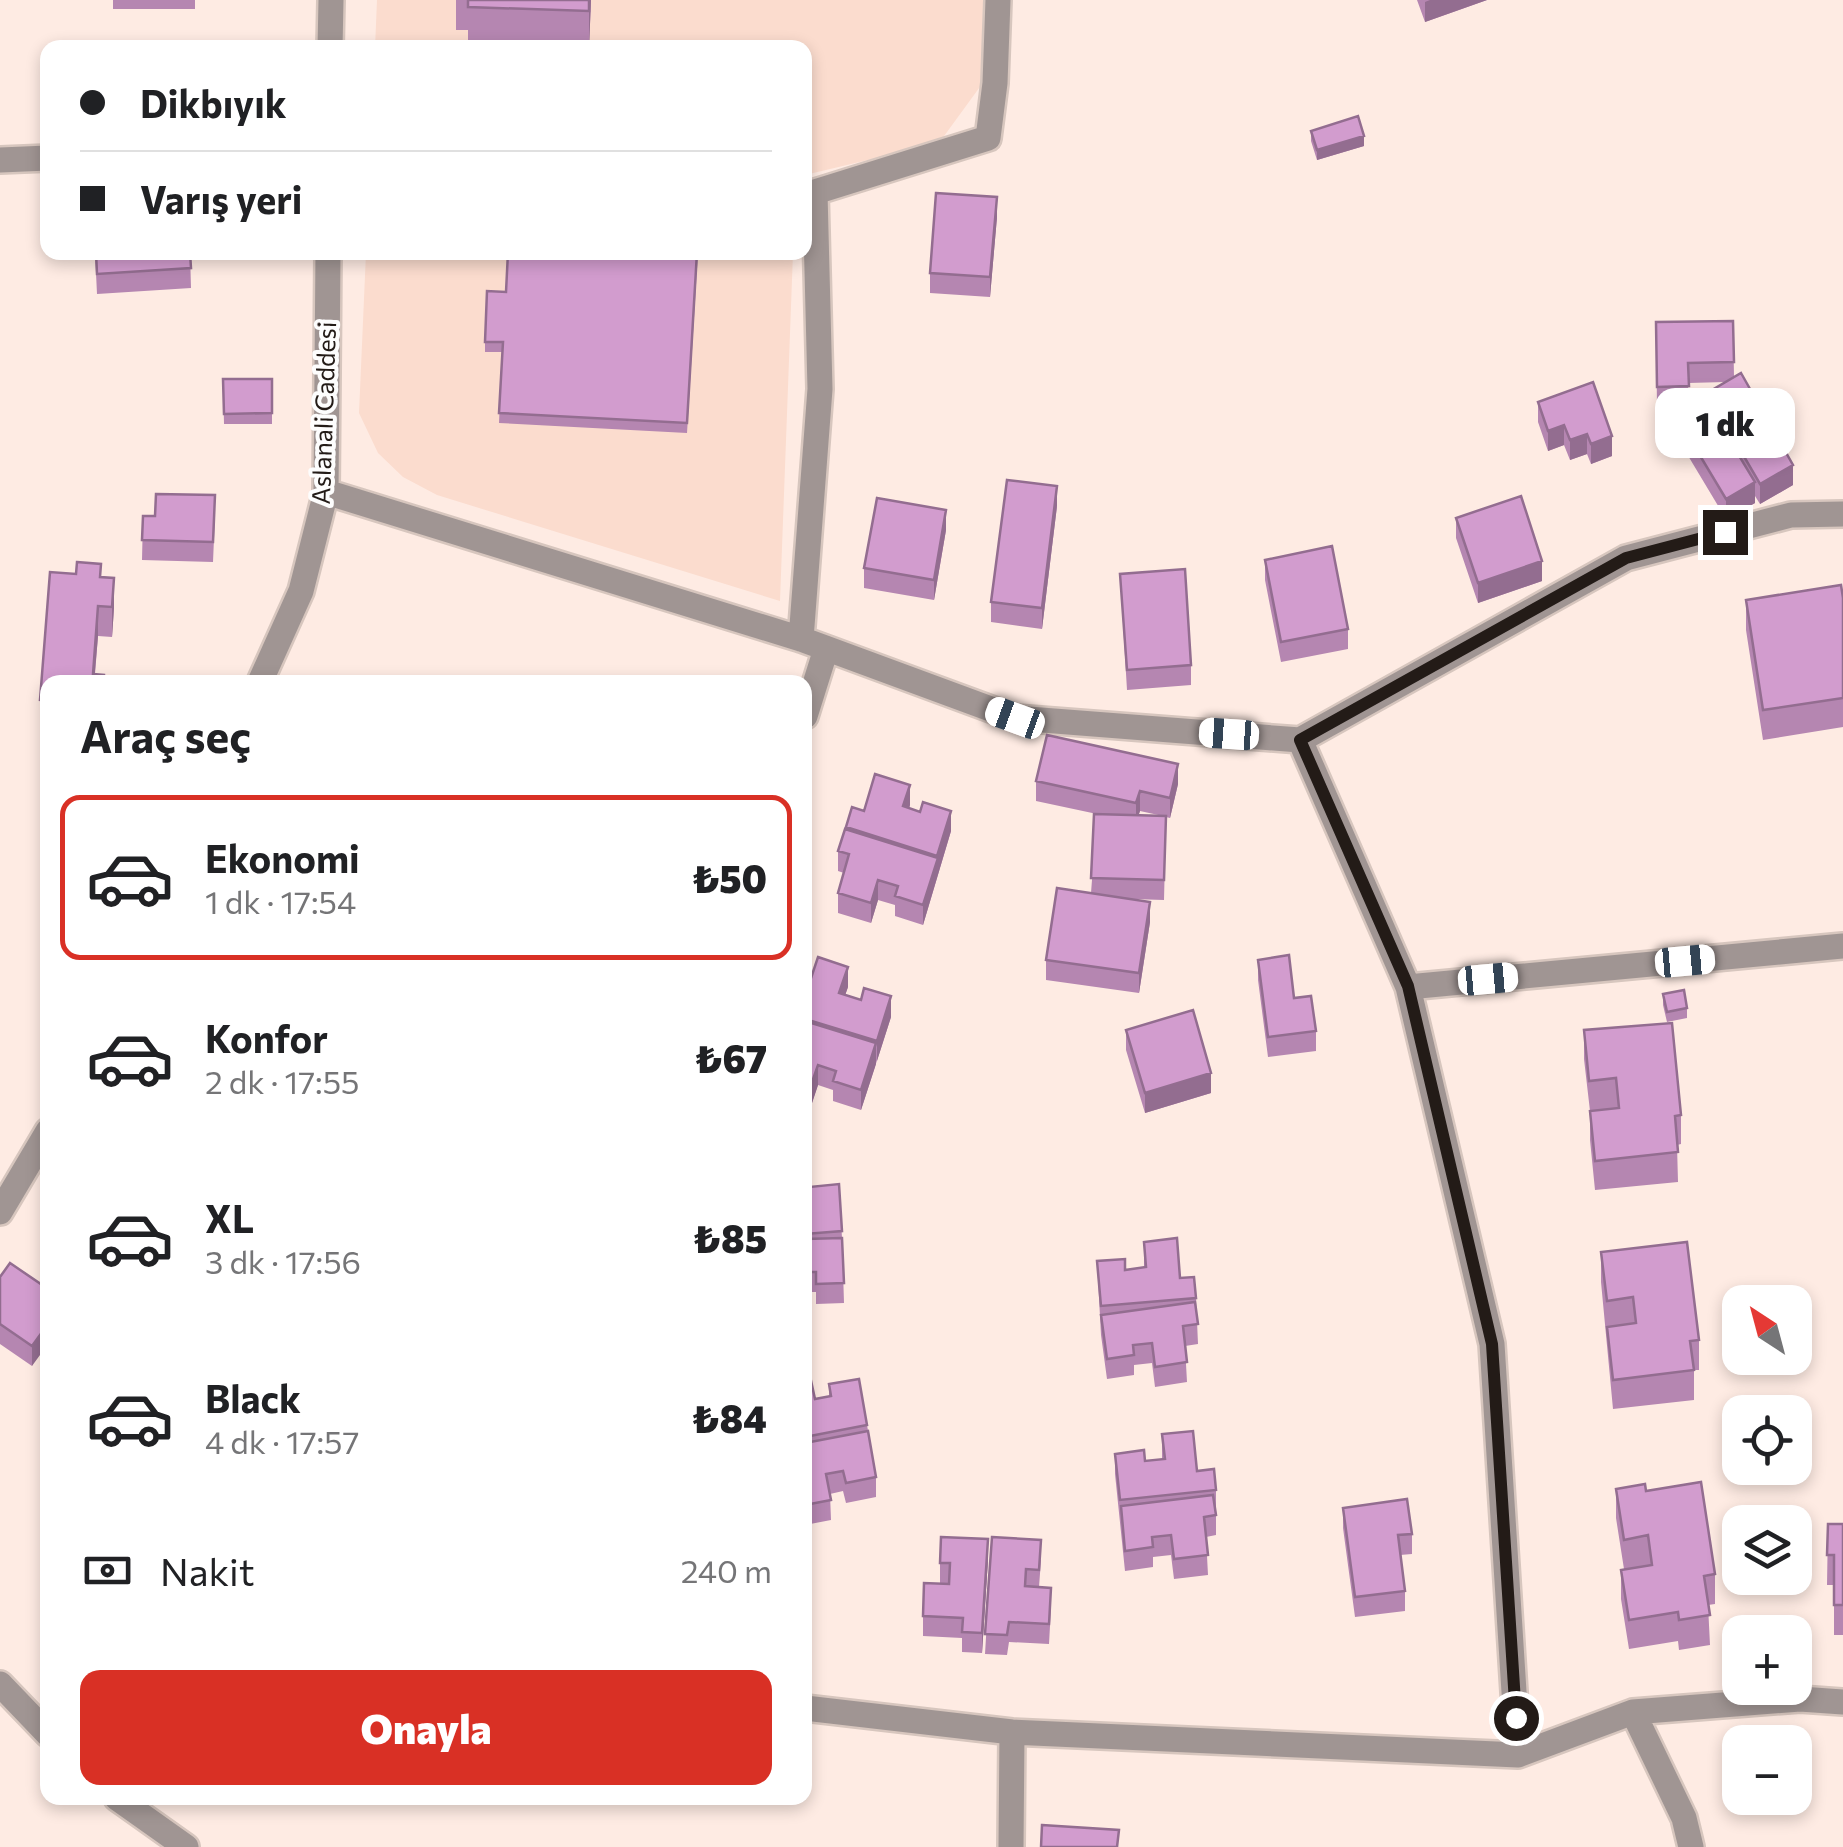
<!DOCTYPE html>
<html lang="tr">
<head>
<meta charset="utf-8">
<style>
	:root { --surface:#fff; --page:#f2f2f2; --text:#202124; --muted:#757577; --line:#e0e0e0; --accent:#d93025 }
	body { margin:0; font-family:Commissioner,sans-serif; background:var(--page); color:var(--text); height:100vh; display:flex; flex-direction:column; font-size:38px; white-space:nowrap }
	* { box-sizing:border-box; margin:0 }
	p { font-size:32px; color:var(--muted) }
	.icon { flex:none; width:55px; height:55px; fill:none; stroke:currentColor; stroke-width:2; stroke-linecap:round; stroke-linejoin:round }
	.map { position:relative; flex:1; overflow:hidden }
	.drawer { position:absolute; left:40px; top:675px; width:772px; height:1130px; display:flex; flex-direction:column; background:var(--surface); border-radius:20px; box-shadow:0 5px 15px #0003 }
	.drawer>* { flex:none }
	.guide { position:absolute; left:40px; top:40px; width:772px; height:220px; border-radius:20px; box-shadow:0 5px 15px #0003; display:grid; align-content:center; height:220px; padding:0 40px; background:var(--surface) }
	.needle { width:65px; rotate:324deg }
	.buttons { position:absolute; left:1722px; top:1285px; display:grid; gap:20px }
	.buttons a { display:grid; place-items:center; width:90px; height:90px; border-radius:20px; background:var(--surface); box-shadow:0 5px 15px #0003; font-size:50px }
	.end { position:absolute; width:45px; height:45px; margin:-22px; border:12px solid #231b17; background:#fff; box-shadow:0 0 0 5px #fff }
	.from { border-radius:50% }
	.bubble { position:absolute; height:70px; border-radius:20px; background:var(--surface); box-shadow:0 5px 15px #0003; font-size:32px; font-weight:800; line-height:70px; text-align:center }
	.car { position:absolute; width:30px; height:60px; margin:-30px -15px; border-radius:12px; box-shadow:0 0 8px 2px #0007; background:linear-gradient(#fff 24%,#345 0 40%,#fff 0 76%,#345 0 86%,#fff 0) }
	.guide b { display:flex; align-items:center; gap:35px; height:95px; font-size:38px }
	.guide b+b { border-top:2px solid var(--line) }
	.guide i { width:25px; height:25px; background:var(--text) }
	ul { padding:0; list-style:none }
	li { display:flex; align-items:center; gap:30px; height:165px; margin:0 20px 15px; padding:0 20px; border:5px solid transparent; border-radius:20px }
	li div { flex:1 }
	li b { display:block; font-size:38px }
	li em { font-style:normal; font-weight:800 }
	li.selected { border-color:var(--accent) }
	li>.icon { width:90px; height:90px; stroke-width:1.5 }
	h2 { padding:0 40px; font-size:45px; line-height:120px }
	.pay { display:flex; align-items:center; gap:25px; height:110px; padding:0 40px; font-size:38px }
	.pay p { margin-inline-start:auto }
	.cta { display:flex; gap:20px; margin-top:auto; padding:20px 40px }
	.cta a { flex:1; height:115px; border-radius:20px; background:var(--accent); color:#fff; font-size:40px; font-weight:800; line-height:115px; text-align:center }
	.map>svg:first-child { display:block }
	.built { fill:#fbdcce }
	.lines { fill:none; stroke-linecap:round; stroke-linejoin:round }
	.minor-casing { stroke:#d7c6be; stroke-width:30 }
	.minor { stroke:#a09593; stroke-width:25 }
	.wall { fill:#b586b1; fill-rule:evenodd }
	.shaded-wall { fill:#936d90 }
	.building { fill:#d29cce; stroke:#936d90; stroke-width:2.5 }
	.route { stroke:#231b17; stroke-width:12 }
	.labels { text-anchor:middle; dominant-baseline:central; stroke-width:8; stroke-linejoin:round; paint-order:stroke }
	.street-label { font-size:25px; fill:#231b17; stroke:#fdfdfd }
</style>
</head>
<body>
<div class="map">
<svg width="1843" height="1847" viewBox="0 0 1843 1847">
	<rect width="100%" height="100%" fill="#feebe3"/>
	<path class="built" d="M377 0H983L982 84 939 143 805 175V48H375Z
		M366 253H793L780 601 437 495 403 477 378 453 359 413Z"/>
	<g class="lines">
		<g class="minor-casing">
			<path id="minor" d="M330 48 331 0
				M0 160 48 158
				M326 492 801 639 1015 718 1300 740 1626 558 1791 515 1843 514
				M801 639 820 389 815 192 988 138 995 83 998 0
				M260 682 301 591 326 492 328 252
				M805 716 826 649
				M1300 740 1408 987 1492 1344 1518 1755
				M1408 987 1843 946
				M0 1212 48 1131
				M0 1684 48 1734
				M805 1708 1012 1732 1518 1755 1633 1712 1800 1699 1843 1702
				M1633 1712 1684 1818 1691 1847
				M117 1798 186 1847
				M1011 1847 1012 1732"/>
		</g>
		<use href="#minor" class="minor"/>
	</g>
	<path class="wall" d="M113 0H195V9H113Z
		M456 0H591L589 48H468V30H456Z
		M1417 0H1487L1425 22Z
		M1311 131 1364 146 1317 160 1311 141Z
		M997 217 990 297 930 293V273Z
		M95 252H190L191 288 97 294Z
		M698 252 687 433 499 423 502 352H485V342Z
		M1733 321 1734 377 1793 485 1760 504 1755 496V503L1726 519 1681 444 1682 409 1686 406 1657 407 1656 322ZM1726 382 1707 393V403L1689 405 1688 383Z
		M223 379H272V424H224Z
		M1593 382 1612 456 1591 464 1587 454 1570 460 1564 445 1548 451 1538 422V402Z
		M1057 506 1042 629 991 622V602Z
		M215 515 213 562 142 560 143 516Z
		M1456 518 1542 581 1478 603 1456 538Z
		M946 530 934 600 864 588V568Z
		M1265 560 1348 629V649L1281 662 1265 580Z
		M77 562 101 564V577L114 578V608L112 637 98 636 95 674 104 675V682H48V730H40V700L50 572 76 574Z
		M1120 574 1191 665V685L1127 690Z
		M1843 598V727L1763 740 1746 630V600Z
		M1036 781 1178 784 1170 818 1166 817 1164 900 1131 899 1150 922 1139 993 1046 980V960L1091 893 1097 814 1036 801ZM1140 811 1163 816H1138Z
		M910 805 909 808 920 812 951 831 923 925 895 916V905L878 900 871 923 838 913V893L844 873 838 871V851L846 827 864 811Z
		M1258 960 1294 998 1316 1031V1051L1268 1057 1258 980Z
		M848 987 845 995 891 1017 861 1110 833 1101V1090L818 1085 810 1109 805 1107V996Z
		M1663 994 1687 1008V1018L1667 1022 1663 1005Z
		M1126 1030 1211 1093 1145 1113 1126 1050Z
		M1584 1030 1681 1115V1144L1677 1145 1678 1182 1595 1190 1590 1140V1111L1584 1059Z
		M839 1184 842 1238 844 1303 816 1304V1292H805V1197Z
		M1144 1242 1180 1278 1196 1298 1198 1344 1185 1346 1187 1382 1155 1387 1152 1363 1134 1365V1375L1107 1379 1101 1335 1097 1261 1125 1270 1144 1267Z
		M1601 1252 1699 1340V1370H1694V1400L1613 1409 1601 1282Z
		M0 1277 48 1289 32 1366 0 1344Z
		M805 1377 815 1399 829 1396V1384L867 1425 876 1477V1497L846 1503 843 1491 830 1494 831 1520 805 1525Z
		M1162 1434 1216 1490V1535L1206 1537 1208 1575 1174 1579 1171 1555 1153 1557V1567L1125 1571 1115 1474V1454L1145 1461 1162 1459Z
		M1616 1489 1646 1491 1715 1574V1604L1708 1605 1710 1645 1679 1650 1678 1641 1629 1649 1621 1599V1570L1624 1569 1616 1518Z
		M1343 1508 1412 1534V1554L1400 1555 1405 1591V1611L1355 1617 1343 1528Z
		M1828 1524H1843V1635H1834V1585H1827Z
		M992 1537 1041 1560 1039 1587 1051 1608 1049 1644 1009 1642 1007 1655 985 1654Z
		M988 1559 982 1653 962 1652V1638L923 1636V1616L949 1584 940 1583V1563Z"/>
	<path class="shaded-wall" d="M589 0H591L589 48Z
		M1430 0H1487L1425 22V2Z
		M1364 136V146L1317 160V150Z
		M997 197V217L990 297V277Z
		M1564 425V445L1548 451V431Z
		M1587 434V454L1570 460V440Z
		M1612 436V456L1591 464V444Z
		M1793 465V485L1760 504V484Z
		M1755 482V503L1726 519V499Z
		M1057 486V506L1042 629V608Z
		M946 510V530L934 600V580Z
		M1542 561V581L1478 603V583Z
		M114 578V608L112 637V607Z
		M98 606V636L94 682H93Z
		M1178 764V784L1170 818V798Z
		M910 785V805L903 827V806Z
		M1140 791V811L1136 823V803Z
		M951 811V831L923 925V905Z
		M878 880V900L871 923V903Z
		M1150 902V922L1139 993V973Z
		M848 967V987L839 1013V993Z
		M891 996V1017L877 1061V1041Z
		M876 1043V1064L861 1110V1090Z
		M818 1065V1085L810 1109V1088Z
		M1211 1073V1093L1145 1113V1093Z
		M48 1324V1344L32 1366V1346Z
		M988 1539V1559L982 1653V1633Z"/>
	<path class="building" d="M468 0H589V11L468 7Z
		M1358 116 1364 136 1317 150 1311 131Z
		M936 193 997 197 990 277 930 273Z
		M96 252H190L191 268 97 274Z
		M508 252H697L687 423 499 413 503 342H485L487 291 506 292Z
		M1733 321 1734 362 1688 363 1689 386 1657 387 1656 322Z
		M1741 373 1793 465 1760 484 1707 393Z
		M223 379H272V413L224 414Z
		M1593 382 1612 436 1591 444 1587 434 1570 440 1564 425 1548 431 1538 402Z
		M1703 396 1755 482 1726 499 1681 424 1688 419 1682 409Z
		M1007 480 1057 486 1042 608 991 602Z
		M156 494 215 495 213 542 142 540 143 516H155Z
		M1521 496 1542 561 1478 583 1456 518Z
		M877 498 946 510 934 580 864 568Z
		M1332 546 1348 629 1281 642 1265 560Z
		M77 562 101 564 100 577 114 578 112 607 98 606 93 674 104 675V682H48V701L40 700 50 572 76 574Z
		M1185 569 1191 665 1127 670 1120 574Z
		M1841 585 1843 598V698L1763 710 1746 600Z
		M1047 735 1178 764 1170 798 1140 791 1136 803 1036 781Z
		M875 774 910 785 903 806 920 812 923 802 951 811 937 856 846 827 852 807 864 811Z
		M1094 814 1166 816 1164 880 1091 878Z
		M845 829 938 858 923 905 895 896 898 886 878 880 871 903 838 893 849 854 838 851Z
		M1057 888 1150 902 1139 973 1046 960Z
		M1289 955 1294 998 1311 996 1316 1031 1268 1037 1258 960Z
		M818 957 848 967 839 993 861 1000 864 988 891 996 877 1041 805 1019V996Z
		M1684 990 1687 1008 1667 1012 1663 994Z
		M1193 1010 1211 1073 1145 1093 1126 1030Z
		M805 1021 876 1043 861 1090 833 1081 836 1071 818 1065 810 1088 805 1087Z
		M1672 1023 1681 1115 1675 1116 1678 1152 1595 1161 1590 1111 1619 1108 1616 1078 1589 1081 1584 1030Z
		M839 1184 842 1231 805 1234V1197H810L809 1187Z
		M842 1238 844 1283 816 1284V1272H805V1239Z
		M1177 1238 1180 1278 1194 1277 1196 1298 1101 1306 1097 1261 1125 1259V1270L1146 1267 1144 1242Z
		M1687 1242 1699 1340 1690 1341 1694 1370 1613 1380 1607 1327 1636 1323 1633 1297 1607 1301 1601 1252Z
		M10 1263 48 1289V1324L32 1346 0 1324V1277Z
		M1195 1302 1198 1324 1183 1326 1187 1362 1155 1367 1152 1343 1133 1345 1134 1355 1107 1359 1101 1315Z
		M810 1376 815 1399 831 1396 829 1384 859 1379 867 1425 805 1437V1377Z
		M868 1431 876 1477 846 1483 843 1471 826 1474 831 1500 805 1505V1443Z
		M1193 1431 1197 1471 1214 1469 1216 1490 1120 1500 1115 1454 1144 1450 1145 1461 1165 1459 1162 1434Z
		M1701 1482 1715 1574 1704 1576 1710 1615 1679 1620 1678 1612 1629 1620 1621 1570 1652 1565 1648 1535 1624 1540 1616 1489 1645 1484 1646 1491Z
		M1213 1495 1216 1515 1204 1517 1208 1555 1174 1559 1171 1535 1152 1537 1153 1547 1125 1551 1121 1506Z
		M1407 1499 1412 1534 1398 1535 1405 1591 1355 1597 1343 1508Z
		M1828 1524H1843V1605H1834V1555H1827Z
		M941 1537 988 1539 982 1633 962 1632 963 1618 923 1616 924 1583 949 1584 950 1563H940Z
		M992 1537 1041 1540 1039 1570 1026 1569 1025 1586 1051 1588 1049 1624 1009 1622 1007 1635 985 1634Z
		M1042 1825 1119 1830 1117 1847H1041Z"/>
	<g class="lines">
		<path class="route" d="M1516 1718 1492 1344 1408 986 1300 740 1626 558 1725 532"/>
	</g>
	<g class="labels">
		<g class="street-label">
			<text transform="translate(323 413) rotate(-88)">Aslanali Caddesi</text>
		</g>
	</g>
</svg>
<div class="buttons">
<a><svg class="needle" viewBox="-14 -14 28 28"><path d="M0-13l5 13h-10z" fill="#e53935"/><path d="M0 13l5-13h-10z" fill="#757577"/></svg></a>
<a><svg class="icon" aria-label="locate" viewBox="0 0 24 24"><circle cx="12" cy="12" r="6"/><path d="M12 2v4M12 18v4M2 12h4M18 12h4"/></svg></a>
<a><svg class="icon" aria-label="layers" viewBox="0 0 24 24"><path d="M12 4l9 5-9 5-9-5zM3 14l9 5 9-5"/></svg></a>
<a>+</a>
<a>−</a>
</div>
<i class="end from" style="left:1516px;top:1718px"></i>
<i class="end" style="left:1725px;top:532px"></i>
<div class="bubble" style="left:1655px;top:388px;width:140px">1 dk</div>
<i class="car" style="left:1015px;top:718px;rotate:290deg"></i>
<i class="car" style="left:1229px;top:734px;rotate:274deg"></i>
<i class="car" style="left:1685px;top:961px;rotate:85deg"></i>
<i class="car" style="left:1488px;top:979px;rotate:85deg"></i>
<div class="guide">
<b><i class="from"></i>Dikbıyık</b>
<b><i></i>Varış yeri</b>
</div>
<section class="drawer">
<h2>Araç seç</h2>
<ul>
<li class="selected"><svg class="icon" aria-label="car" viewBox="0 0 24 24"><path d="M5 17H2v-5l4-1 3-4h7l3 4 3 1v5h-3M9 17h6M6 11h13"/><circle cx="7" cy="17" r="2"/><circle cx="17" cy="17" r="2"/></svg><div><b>Ekonomi</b><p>1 dk · 17:54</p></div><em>₺50</em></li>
<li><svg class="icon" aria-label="car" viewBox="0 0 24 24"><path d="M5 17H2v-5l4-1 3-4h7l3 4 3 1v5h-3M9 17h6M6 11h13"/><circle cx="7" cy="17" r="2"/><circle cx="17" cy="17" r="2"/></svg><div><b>Konfor</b><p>2 dk · 17:55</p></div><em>₺67</em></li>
<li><svg class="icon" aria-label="car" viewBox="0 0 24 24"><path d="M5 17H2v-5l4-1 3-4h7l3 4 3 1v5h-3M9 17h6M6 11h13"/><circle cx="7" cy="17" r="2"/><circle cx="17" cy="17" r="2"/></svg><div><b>XL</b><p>3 dk · 17:56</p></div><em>₺85</em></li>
<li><svg class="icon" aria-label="car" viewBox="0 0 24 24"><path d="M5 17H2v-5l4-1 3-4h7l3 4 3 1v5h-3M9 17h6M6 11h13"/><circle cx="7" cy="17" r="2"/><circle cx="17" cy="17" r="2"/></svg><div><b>Black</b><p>4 dk · 17:57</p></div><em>₺84</em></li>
</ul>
<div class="pay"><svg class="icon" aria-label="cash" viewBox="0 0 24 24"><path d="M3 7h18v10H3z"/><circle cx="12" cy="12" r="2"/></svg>Nakit<p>240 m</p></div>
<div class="cta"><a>Onayla</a></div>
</section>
</div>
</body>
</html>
